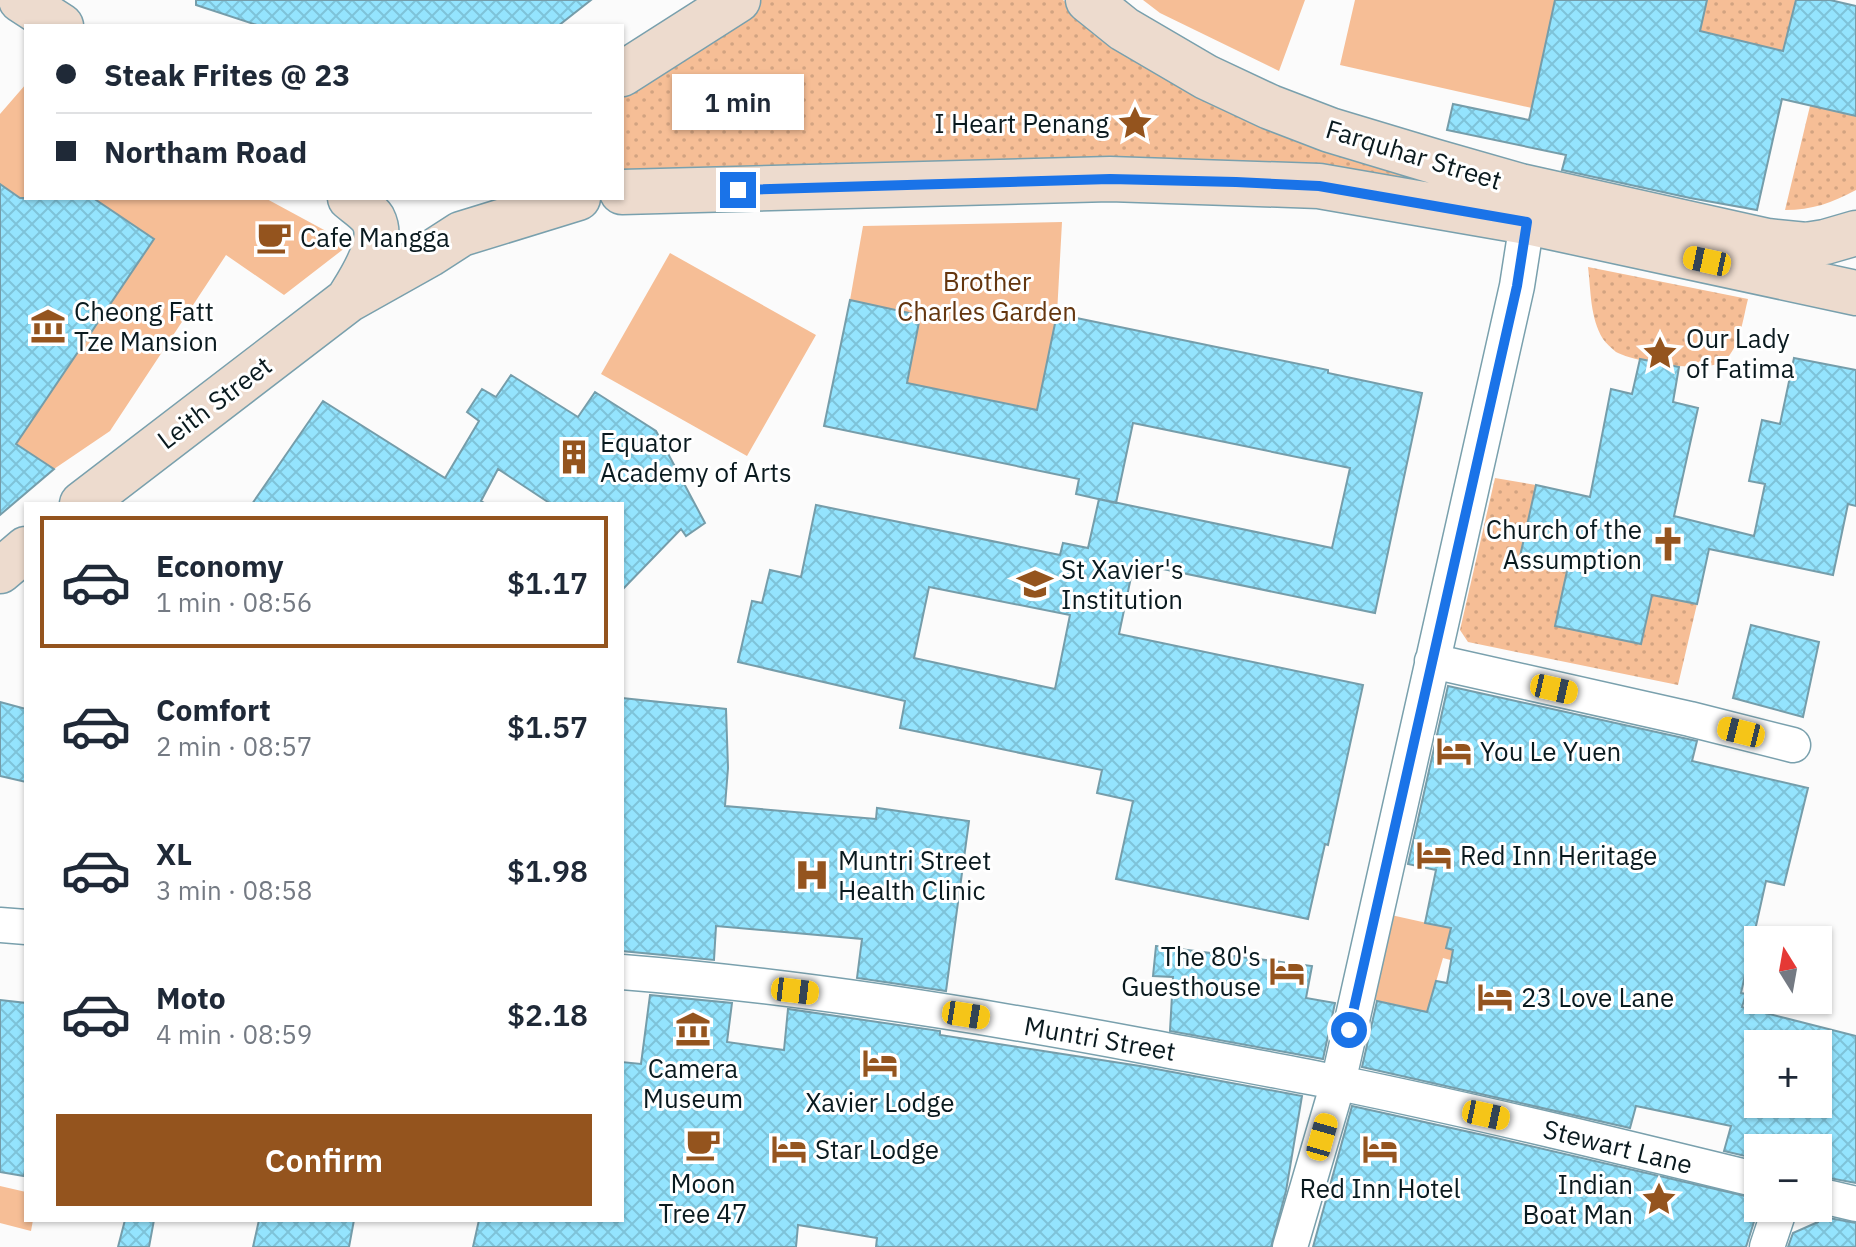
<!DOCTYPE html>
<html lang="en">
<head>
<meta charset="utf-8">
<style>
	:root { --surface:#fff; --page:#f6f6f7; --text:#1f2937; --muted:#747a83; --line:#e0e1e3; --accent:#94541e }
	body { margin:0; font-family:"IBM Plex Sans",sans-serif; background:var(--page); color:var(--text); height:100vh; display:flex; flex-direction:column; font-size:30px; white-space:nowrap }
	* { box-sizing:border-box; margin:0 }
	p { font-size:26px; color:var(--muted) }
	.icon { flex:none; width:44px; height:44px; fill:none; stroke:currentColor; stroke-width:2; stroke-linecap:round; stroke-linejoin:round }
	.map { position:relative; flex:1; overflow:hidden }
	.drawer { position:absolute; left:24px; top:502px; width:600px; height:720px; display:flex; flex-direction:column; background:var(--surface); border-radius:0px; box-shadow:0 2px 6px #0004 }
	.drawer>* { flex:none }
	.guide { position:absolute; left:24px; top:24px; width:600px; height:176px; border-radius:0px; box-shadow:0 2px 6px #0004; display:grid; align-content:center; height:176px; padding:0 32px; background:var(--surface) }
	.needle { width:52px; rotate:349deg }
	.buttons { position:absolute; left:1744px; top:926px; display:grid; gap:16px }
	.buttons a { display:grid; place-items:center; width:88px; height:88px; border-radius:0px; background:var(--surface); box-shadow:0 2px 6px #0004; font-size:40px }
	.end { position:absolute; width:36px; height:36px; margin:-18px; border:10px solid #1a73e8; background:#fff; box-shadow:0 0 0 4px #fff }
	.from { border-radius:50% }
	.bubble { position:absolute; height:56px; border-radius:0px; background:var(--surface); box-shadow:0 2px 6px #0004; font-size:26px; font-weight:600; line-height:56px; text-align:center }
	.car { position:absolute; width:24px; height:48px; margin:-24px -12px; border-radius:10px; box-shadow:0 0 6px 2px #0007; background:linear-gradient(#f5c518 24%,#345 0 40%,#f5c518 0 76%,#345 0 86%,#f5c518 0) }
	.guide b { display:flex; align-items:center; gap:28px; height:76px; font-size:30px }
	.guide b+b { border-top:2px solid var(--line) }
	.guide i { width:20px; height:20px; background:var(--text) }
	ul { padding:14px 0 0; list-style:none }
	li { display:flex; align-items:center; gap:24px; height:132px; margin:0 16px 12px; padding:0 16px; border:4px solid transparent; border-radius:0px }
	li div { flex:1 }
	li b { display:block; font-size:30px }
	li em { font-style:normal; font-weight:600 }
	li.active { border-color:var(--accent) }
	li>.icon { width:72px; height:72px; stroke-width:1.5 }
	.cta { display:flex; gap:16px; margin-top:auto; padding:16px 32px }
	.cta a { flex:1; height:92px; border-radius:0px; background:var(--accent); color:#fff; font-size:32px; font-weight:600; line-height:92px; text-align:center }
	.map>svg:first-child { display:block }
	.grass { fill:url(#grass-dots) }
	.garden { fill:#f6be96 }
	.building { fill:url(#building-cross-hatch); stroke:#759daa; stroke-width:2; fill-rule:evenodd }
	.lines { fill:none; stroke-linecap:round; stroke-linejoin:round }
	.street-casing { stroke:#79a0ad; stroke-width:37 }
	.secondary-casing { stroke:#79a0ad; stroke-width:47 }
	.street { stroke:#fff; stroke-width:34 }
	.secondary { stroke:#eddbce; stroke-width:44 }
	.route { stroke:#1a73e8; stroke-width:10 }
	.labels { text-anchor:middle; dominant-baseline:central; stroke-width:6; stroke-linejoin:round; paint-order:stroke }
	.poi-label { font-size:26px; fill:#0a1a1f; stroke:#fff; text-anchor:start }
	.street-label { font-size:26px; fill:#0a1a1f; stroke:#fff }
	.park-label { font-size:26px; fill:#64360f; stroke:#fff }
</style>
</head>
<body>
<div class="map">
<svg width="1856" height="1247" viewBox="0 0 1856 1247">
	<defs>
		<pattern id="grass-dots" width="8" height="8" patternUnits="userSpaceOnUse" patternTransform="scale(2)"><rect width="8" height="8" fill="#f6be96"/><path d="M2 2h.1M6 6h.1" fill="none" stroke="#d2a381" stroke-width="1.8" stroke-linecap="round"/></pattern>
		<pattern id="building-cross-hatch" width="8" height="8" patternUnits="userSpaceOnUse" patternTransform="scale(2)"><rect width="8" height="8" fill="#94e4fe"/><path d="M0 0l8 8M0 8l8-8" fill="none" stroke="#7ec3d9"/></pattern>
	</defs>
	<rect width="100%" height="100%" fill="#fbfbfb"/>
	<path class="grass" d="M730 0H1063L1119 46 1445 188 622 173V68Z
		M1707 0H1796L1783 51 1700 31Z
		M1816 81 1831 85 1825 109 1856 116V190C1832 203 1812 210 1785 210Z
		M1588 267 1748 299C1743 318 1740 348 1724 361 1707 374 1634 362 1616 352 1611 348 1606 343 1603 339 1590 318 1591 291 1588 267Z
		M1495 478 1536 485 1519 560C1579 574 1637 592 1697 604L1678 685 1468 642 1460 630Z"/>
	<path class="garden" d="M1143 0H1305L1279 71 1160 13Z
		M1355 0H1555L1532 108 1340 65Z
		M26 84V198H265L350 244 284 295 226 255 110 431 54 469 0 433V114Z
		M1062 222 1057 314 1037 410 899 382 910 365 919 323 913 321 914 314 850 300 863 226Z
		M670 253 816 335 747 456 601 374Z
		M1391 915 1549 950 1458 962 1443 958 1436 982 1475 1022 1370 999Z
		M0 1186 26 1192V1220H33L31 1231 0 1223Z"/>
	<path class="building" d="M196 0H591L558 26H260L196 5Z
		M1555 0H1707L1700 31 1783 51 1796 0H1830L1856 6V116L1782 99 1757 210 1690 198 1562 170 1566 155 1447 130 1453 104 1529 120Z
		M0 184 20 198H93L154 239 16 444 54 469 0 515Z
		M850 300 914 314 913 321 919 322 907 383 1037 410 1057 314 1328 370V373L1422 393 1375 613 1134 563 1119 634 1363 685 1328 845 1325 844 1308 919 1116 879 1133 801 1097 793 1102 770 900 728 905 701 738 662 752 601 762 603 770 570 801 577 816 505 1060 555 1063 543 1088 548 1099 499 1332 548 1350 468 1133 423 1116 503 1076 494 1079 479 824 426ZM929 587 1070 615 1055 689 914 658Z
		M1794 358 1856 370V506L1848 504 1833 575 1709 549 1697 604 1652 595 1641 644 1555 626 1567 571 1519 561 1536 485 1590 497 1611 389 1632 394 1640 359 1679 367 1673 402 1698 408 1674 516 1754 536 1765 484 1749 481 1762 420 1780 424Z
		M511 375 578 417 595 392 656 431 705 523 686 536 681 529 622 590V504H551L498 469 481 501 486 504H252L323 401 445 478 479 421 467 412 482 389 496 397Z
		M1751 625 1819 642 1803 717 1733 698Z
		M1448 686 1697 741 1692 761 1808 788 1784 885 1766 881 1741 993 1746 994 1742 1007 1856 1036V1183L1818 1176V1148H1758V1159L1724 1151 1731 1126 1636 1106 1630 1128 1362 1067 1377 1001 1427 1012 1436 981 1447 983 1453 950 1446 948 1451 928 1425 923 1436 870 1408 864ZM1758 1044H1818V1104H1758Z
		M622 698 726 709 728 768 725 806 876 819 877 808 969 821 946 991 857 978 862 939 716 926 714 960 622 951Z
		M0 702 26 709V782L0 776Z
		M1156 946 1312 966 1306 998 1335 1003 1323 1059 1170 1031 1173 977 1153 976Z
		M650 995 732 1003 727 1042 784 1050 788 1009 940 1031V1035L1140 1066 1302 1096 1286 1191 1271 1247H876L877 1238 798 1225 796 1247H473L479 1220H622V1062L641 1064Z
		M0 1000 26 1003V1162L24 1176 0 1172Z
		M1352 1106 1492 1137 1758 1199V1209L1746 1247H1313Z
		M1818 1216 1856 1223V1247H1788L1793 1233 1818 1222Z
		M125 1220H154L149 1247H118Z
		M259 1220H354L349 1247H253Z"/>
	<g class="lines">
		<g class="street-casing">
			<path id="street" d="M1432 661 1690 719 1793 745
				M0 925 26 927
				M622 972C799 986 975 1014 1149 1047 1212 1059 1276 1070 1339 1083 1480 1112 1619 1146 1758 1180
				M1818 1195 1856 1204
				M1290 1247 1338 1083 1517 286 1527 222
				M1767 1247 1780 1208"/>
		</g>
		<g class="secondary-casing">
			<path id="secondary" d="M21 0 61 26
				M1088 0 1124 29 1206 77 1270 107 1330 130 1433 161 1520 186 1767 241 1806 245 1825 242 1856 233
				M622 74 738 0
				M622 192 1110 179 1319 186 1527 222 1856 293
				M348 300C360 280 386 244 373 219 368 211 357 204 350 198
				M82 504 348 300 430 254 461 234 578 198
				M0 571 26 549"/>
		</g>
		<use href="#street" class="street"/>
		<use href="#secondary" class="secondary"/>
	</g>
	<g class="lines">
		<path class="route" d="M738 190 1110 179 1236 182 1319 186 1527 222 1517 286 1349 1030"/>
	</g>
	<defs>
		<g id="sight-bare" transform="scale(2.76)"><path d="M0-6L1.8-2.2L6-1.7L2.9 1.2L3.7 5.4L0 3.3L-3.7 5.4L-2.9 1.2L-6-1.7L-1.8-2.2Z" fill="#94541e" stroke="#fff" stroke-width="2.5" paint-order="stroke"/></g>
		<g id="cafe-bare" transform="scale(2.76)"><path d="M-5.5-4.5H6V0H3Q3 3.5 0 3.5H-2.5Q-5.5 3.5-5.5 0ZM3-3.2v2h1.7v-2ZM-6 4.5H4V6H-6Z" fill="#94541e" stroke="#fff" stroke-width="2.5" paint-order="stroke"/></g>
		<g id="museum-bare" transform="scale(2.76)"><path d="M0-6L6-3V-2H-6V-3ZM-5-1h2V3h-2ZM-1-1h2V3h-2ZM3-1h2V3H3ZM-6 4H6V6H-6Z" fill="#94541e" stroke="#fff" stroke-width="2.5" paint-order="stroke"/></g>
		<g id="building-bare" transform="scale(2.76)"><path d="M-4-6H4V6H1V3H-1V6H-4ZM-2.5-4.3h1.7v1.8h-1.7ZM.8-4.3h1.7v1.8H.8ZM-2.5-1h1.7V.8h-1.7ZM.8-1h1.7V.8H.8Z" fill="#94541e" stroke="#fff" stroke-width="2.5" paint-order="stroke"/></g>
		<g id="church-bare" transform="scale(2.76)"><path d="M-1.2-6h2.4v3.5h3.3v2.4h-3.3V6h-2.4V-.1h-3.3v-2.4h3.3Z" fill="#94541e" stroke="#fff" stroke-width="2.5" paint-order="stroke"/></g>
		<g id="school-bare" transform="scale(2.76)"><path d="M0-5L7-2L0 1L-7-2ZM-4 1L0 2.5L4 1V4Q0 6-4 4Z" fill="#94541e" stroke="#fff" stroke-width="2.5" paint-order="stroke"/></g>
		<g id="hotel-bare" transform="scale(2.76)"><path d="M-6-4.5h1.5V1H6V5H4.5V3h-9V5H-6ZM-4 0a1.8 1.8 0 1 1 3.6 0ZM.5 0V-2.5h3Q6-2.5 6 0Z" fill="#94541e" stroke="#fff" stroke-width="2.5" paint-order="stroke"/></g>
		<g id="hospital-bare" transform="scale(2.76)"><path d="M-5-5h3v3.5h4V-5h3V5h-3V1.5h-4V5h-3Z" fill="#94541e" stroke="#fff" stroke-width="2.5" paint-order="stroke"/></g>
	</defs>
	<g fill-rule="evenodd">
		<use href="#sight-bare" x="1135" y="123"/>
		<use href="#cafe-bare" x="274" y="237"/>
		<use href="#museum-bare" x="48" y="326"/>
		<use href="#sight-bare" x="1660" y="353"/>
		<use href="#building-bare" x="574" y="457"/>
		<use href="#church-bare" x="1668" y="544"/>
		<use href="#school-bare" x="1035" y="584"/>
		<use href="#hotel-bare" x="1454" y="751"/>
		<use href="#hotel-bare" x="1434" y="855"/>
		<use href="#hospital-bare" x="812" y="875"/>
		<use href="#hotel-bare" x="1287" y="971"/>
		<use href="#hotel-bare" x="1495" y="997"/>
		<use href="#museum-bare" x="693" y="1029"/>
		<use href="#hotel-bare" x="880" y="1063"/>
		<use href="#cafe-bare" x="703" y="1144"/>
		<use href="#hotel-bare" x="789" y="1149"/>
		<use href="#hotel-bare" x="1380" y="1149"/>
		<use href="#sight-bare" x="1659" y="1199"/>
	</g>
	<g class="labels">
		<g class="poi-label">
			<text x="1109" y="123" text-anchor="end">I Heart Penang</text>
			<text x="300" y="237">Cafe Mangga</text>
			<text x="74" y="311">Cheong Fatt<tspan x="74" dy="30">Tze Mansion</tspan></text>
			<text x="1686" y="338">Our Lady<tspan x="1686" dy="30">of Fatima</tspan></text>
			<text x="600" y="442">Equator<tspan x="600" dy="30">Academy of Arts</tspan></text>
			<text x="1642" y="529" text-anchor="end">Church of the<tspan x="1642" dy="30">Assumption</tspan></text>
			<text x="1061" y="569">St Xavier's<tspan x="1061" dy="30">Institution</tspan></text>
			<text x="1480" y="751">You Le Yuen</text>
			<text x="1460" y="855">Red Inn Heritage</text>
			<text x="838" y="860">Muntri Street<tspan x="838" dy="30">Health Clinic</tspan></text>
			<text x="1261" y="956" text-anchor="end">The 80's<tspan x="1261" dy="30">Guesthouse</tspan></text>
			<text x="1521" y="997">23 Love Lane</text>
			<text x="693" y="1068" text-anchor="middle">Camera<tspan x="693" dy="30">Museum</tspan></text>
			<text x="880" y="1102" text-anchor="middle">Xavier Lodge</text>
			<text x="815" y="1149">Star Lodge</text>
			<text x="703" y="1183" text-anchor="middle">Moon<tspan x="703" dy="30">Tree 47</tspan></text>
			<text x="1633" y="1184" text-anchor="end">Indian<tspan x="1633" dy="30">Boat Man</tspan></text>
			<text x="1380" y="1188" text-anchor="middle">Red Inn Hotel</text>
		</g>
		<g class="street-label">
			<text transform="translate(1414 154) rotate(17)">Farquhar Street</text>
			<text transform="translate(214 402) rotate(-37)">Leith Street</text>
			<text transform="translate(1100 1038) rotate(10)">Muntri Street</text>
			<text transform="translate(1618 1146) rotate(14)">Stewart Lane</text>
		</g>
		<g class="park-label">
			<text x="987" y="281">Brother<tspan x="987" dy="30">Charles Garden</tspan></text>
		</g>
	</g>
</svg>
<div class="buttons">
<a><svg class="needle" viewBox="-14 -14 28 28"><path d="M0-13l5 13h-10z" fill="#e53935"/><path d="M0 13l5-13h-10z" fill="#747a83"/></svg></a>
<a>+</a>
<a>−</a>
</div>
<i class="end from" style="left:1349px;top:1030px"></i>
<i class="end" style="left:738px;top:190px"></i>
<div class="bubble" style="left:672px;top:74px;width:132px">1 min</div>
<i class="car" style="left:1707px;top:261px;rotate:282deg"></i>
<i class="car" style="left:1554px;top:689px;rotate:103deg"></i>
<i class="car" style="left:1741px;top:732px;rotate:284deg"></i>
<i class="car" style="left:795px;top:991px;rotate:97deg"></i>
<i class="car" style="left:966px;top:1015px;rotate:99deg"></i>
<i class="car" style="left:1486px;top:1115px;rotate:102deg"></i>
<i class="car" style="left:1322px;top:1137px;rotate:16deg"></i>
<div class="guide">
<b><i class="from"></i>Steak Frites @ 23</b>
<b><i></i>Northam Road</b>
</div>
<section class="drawer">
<ul>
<li class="active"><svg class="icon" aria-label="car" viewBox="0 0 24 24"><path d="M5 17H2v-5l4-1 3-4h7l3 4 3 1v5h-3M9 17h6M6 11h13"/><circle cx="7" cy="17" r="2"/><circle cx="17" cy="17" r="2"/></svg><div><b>Economy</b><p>1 min · 08:56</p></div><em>$1.17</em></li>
<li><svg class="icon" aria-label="car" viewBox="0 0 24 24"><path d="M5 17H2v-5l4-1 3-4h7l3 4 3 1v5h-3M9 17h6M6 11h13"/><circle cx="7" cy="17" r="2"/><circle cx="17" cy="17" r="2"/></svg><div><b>Comfort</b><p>2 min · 08:57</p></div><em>$1.57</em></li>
<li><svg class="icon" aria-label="car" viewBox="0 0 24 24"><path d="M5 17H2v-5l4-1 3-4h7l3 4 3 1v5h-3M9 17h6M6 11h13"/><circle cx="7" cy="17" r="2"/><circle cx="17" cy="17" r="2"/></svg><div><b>XL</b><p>3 min · 08:58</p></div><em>$1.98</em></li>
<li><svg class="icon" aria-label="car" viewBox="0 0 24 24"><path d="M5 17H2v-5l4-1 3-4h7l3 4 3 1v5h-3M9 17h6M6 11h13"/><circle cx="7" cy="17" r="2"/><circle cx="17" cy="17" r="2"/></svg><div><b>Moto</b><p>4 min · 08:59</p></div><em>$2.18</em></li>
</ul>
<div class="cta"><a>Confirm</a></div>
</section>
</div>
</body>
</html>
